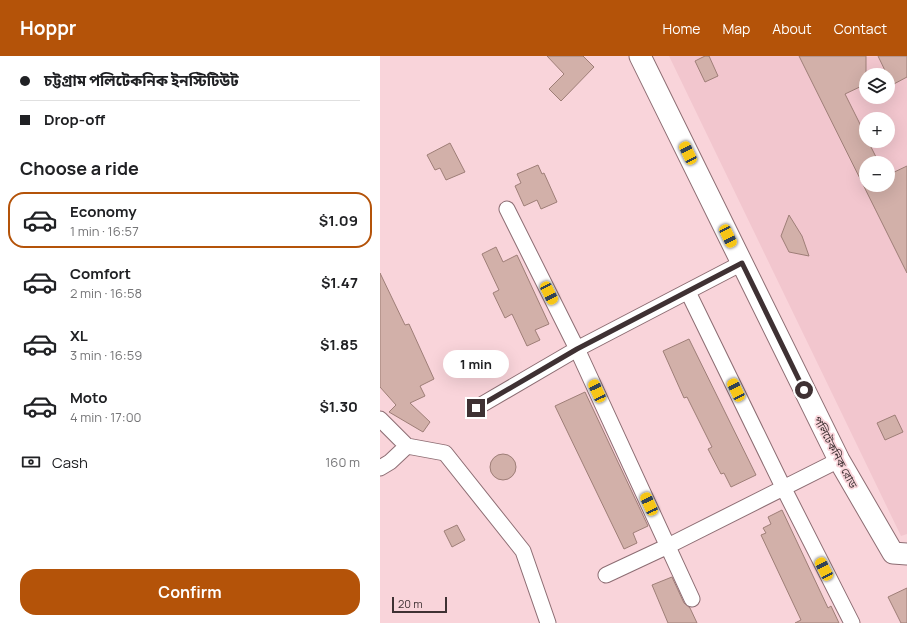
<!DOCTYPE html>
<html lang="en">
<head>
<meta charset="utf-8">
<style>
	:root { --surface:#fff; --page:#f2f2f2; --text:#202124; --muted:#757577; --line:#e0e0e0; --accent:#b45309 }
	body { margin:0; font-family:Manrope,"Noto Sans Bengali",sans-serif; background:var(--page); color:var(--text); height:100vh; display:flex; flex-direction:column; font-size:15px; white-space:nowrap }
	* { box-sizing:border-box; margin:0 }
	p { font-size:13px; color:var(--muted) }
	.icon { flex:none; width:22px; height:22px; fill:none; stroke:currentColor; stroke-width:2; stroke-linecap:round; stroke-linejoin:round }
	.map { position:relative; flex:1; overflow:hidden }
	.side { display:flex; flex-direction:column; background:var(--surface); width:380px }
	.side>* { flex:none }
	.hud { display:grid; align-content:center; height:88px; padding:0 20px; background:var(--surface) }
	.buttons { position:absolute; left:479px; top:12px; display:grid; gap:8px }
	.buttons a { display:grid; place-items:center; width:36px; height:36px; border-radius:50%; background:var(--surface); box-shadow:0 4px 16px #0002; font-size:20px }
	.scale { position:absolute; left:12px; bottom:10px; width:55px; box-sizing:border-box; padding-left:4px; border:2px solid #3f3133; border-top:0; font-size:11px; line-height:14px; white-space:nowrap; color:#3f3133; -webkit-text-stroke:3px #f9d4da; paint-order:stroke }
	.end { position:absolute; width:18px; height:18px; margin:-9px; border:5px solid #3f3133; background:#fff; box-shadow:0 0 0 2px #fff }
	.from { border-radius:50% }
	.bubble { position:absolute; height:28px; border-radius:14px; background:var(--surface); box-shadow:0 4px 16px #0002; font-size:13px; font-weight:700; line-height:28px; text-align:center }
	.car { position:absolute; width:12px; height:24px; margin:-12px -6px; border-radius:5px; box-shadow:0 0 3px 1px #0007; background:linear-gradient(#f5c518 24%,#345 0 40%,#f5c518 0 76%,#345 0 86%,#f5c518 0) }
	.hud b { display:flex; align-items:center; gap:14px; height:38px; font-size:15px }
	.hud b+b { border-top:1px solid var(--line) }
	.hud i { width:10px; height:10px; background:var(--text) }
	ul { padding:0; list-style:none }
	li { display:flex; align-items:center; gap:12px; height:56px; margin:0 8px 6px; padding:0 12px; border:2px solid transparent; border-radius:16px }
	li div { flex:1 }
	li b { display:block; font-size:15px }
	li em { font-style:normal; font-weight:700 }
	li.active { border-color:var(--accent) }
	li>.icon { width:36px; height:36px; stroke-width:1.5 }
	h2 { padding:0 20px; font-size:18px; line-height:48px }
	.pay { display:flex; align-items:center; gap:10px; height:44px; padding:0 20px; font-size:15px }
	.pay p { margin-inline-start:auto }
	.button { display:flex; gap:8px; margin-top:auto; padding:8px 20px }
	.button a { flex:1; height:46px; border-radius:16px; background:var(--accent); color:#fff; font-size:16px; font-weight:700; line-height:46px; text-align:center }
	header { display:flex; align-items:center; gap:24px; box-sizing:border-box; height:56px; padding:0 20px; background:var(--accent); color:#fff }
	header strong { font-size:19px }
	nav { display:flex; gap:22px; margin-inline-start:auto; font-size:14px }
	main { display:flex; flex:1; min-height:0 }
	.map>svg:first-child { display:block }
	.built { fill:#f2c6ce; fill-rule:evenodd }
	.building { fill:#d2b0a9; stroke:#9e7e77 }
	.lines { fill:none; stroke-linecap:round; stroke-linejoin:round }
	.street-casing { stroke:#8d6d73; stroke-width:17 }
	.secondary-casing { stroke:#8d6d73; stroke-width:23 }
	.street { stroke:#fff; stroke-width:15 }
	.secondary { stroke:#fff; stroke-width:21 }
	.route { stroke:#3f3133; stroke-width:5 }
	.labels { text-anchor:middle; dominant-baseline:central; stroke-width:3.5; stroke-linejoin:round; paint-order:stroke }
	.street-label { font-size:11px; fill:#3f3133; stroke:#f9d4da }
</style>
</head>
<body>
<header>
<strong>Hoppr</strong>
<nav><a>Home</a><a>Map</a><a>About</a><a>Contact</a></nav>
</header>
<main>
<section class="side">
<div class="hud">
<b><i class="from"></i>চট্টগ্রাম পলিটেকনিক ইনস্টিটিউট</b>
<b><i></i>Drop-off</b>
</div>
<h2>Choose a ride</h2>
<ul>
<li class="active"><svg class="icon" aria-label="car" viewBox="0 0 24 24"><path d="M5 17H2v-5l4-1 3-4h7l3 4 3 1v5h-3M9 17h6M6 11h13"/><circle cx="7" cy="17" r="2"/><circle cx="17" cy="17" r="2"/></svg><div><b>Economy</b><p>1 min · 16:57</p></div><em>$1.09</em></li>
<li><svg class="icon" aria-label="car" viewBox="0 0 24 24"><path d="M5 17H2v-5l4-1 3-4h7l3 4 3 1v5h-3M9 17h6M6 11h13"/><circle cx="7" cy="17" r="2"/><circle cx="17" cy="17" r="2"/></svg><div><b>Comfort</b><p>2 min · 16:58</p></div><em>$1.47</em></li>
<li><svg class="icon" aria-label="car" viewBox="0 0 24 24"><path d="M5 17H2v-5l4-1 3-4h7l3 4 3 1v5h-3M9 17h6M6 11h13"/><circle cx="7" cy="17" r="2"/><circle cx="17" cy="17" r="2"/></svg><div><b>XL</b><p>3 min · 16:59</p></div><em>$1.85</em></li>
<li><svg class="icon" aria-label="car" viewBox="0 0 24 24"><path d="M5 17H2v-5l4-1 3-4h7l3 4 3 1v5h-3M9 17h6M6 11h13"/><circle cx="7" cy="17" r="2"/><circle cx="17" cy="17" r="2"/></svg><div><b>Moto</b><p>4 min · 17:00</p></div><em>$1.30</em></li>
</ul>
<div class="pay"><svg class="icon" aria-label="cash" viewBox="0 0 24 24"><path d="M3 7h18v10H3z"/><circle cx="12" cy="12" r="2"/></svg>Cash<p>160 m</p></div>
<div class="button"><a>Confirm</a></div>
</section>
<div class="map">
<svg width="527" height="567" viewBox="0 0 527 567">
	<rect width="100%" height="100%" fill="#f9d4da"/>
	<path class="built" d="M289 0H527V478L521 480ZM486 19H508V41H486ZM486 63H508V85H486ZM486 107H508V129H486Z"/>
	<path class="building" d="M167 0H203L214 11 181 45 169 33 184 18Z
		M325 0H329L338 20 325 26 315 5Z
		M419 0H486V28L465 38 486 80V85H488L499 107H486V129H508V119L527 110V217Z
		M498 0H527V21L512 29Z
		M70 87 85 116 66 124 60 112 55 114 47 99Z
		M158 109 162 118 164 117 177 146 161 153 157 144 144 150 135 130 141 127 137 118Z
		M409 159 422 180 429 200 409 196 401 180Z
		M116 191 123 206 137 199 169 268 155 274 160 284 147 290 132 258 125 262 113 237 119 234 102 198Z
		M0 217 25 269 29 268 54 323 40 330 45 340 30 347 50 366 43 376 9 356 16 349 0 331Z
		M309 283 376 419 351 431 344 417 341 418 328 393 332 391 307 341 304 342 283 295Z
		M205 336 268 470 253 477 257 487 244 493 175 350Z
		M515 359 523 376 505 384 497 367Z
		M110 411a13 13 0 1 1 26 0a13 13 0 1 1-26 0Z
		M402 454 448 552 451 550 459 567H415L421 564 381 479 386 477 383 472 391 468 388 461Z
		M77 469 85 484 72 491 64 475Z
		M292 521 304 547 310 552 317 567H288L272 529Z
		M527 532V567H521L508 541Z"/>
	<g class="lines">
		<g class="street-casing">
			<path id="street" d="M127 153 197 293 312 543
				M308 236 403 431 472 567
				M96 352 197 293 362 207
				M0 363 27 390 65 397 143 495 168 567
				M0 412 10 406 27 390
				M226 519 288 490 459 404"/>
		</g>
		<g class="secondary-casing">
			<path id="secondary" d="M260 0 459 404 513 497 527 498"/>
		</g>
		<use href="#street" class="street"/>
		<use href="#secondary" class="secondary"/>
	</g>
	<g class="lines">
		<path class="route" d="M96 352 197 293 362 207 424 334"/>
	</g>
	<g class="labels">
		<g class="street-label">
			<text transform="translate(456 396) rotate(62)">পলিটেকনিক রোড</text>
		</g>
	</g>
</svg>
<div class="buttons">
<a><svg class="icon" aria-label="layers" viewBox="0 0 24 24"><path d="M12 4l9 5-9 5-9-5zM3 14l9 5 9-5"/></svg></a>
<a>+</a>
<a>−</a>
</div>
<div class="scale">20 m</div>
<i class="end from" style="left:424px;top:334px"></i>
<i class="end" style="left:96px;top:352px"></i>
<div class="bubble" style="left:63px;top:294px;width:66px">1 min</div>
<i class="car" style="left:308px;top:97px;rotate:334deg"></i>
<i class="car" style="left:348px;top:180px;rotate:154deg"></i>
<i class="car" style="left:169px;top:237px;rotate:153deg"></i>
<i class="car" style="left:356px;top:334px;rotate:334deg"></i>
<i class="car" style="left:217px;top:335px;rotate:335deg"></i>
<i class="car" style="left:269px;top:448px;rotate:335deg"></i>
<i class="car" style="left:444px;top:513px;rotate:333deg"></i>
</div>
</main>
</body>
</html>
